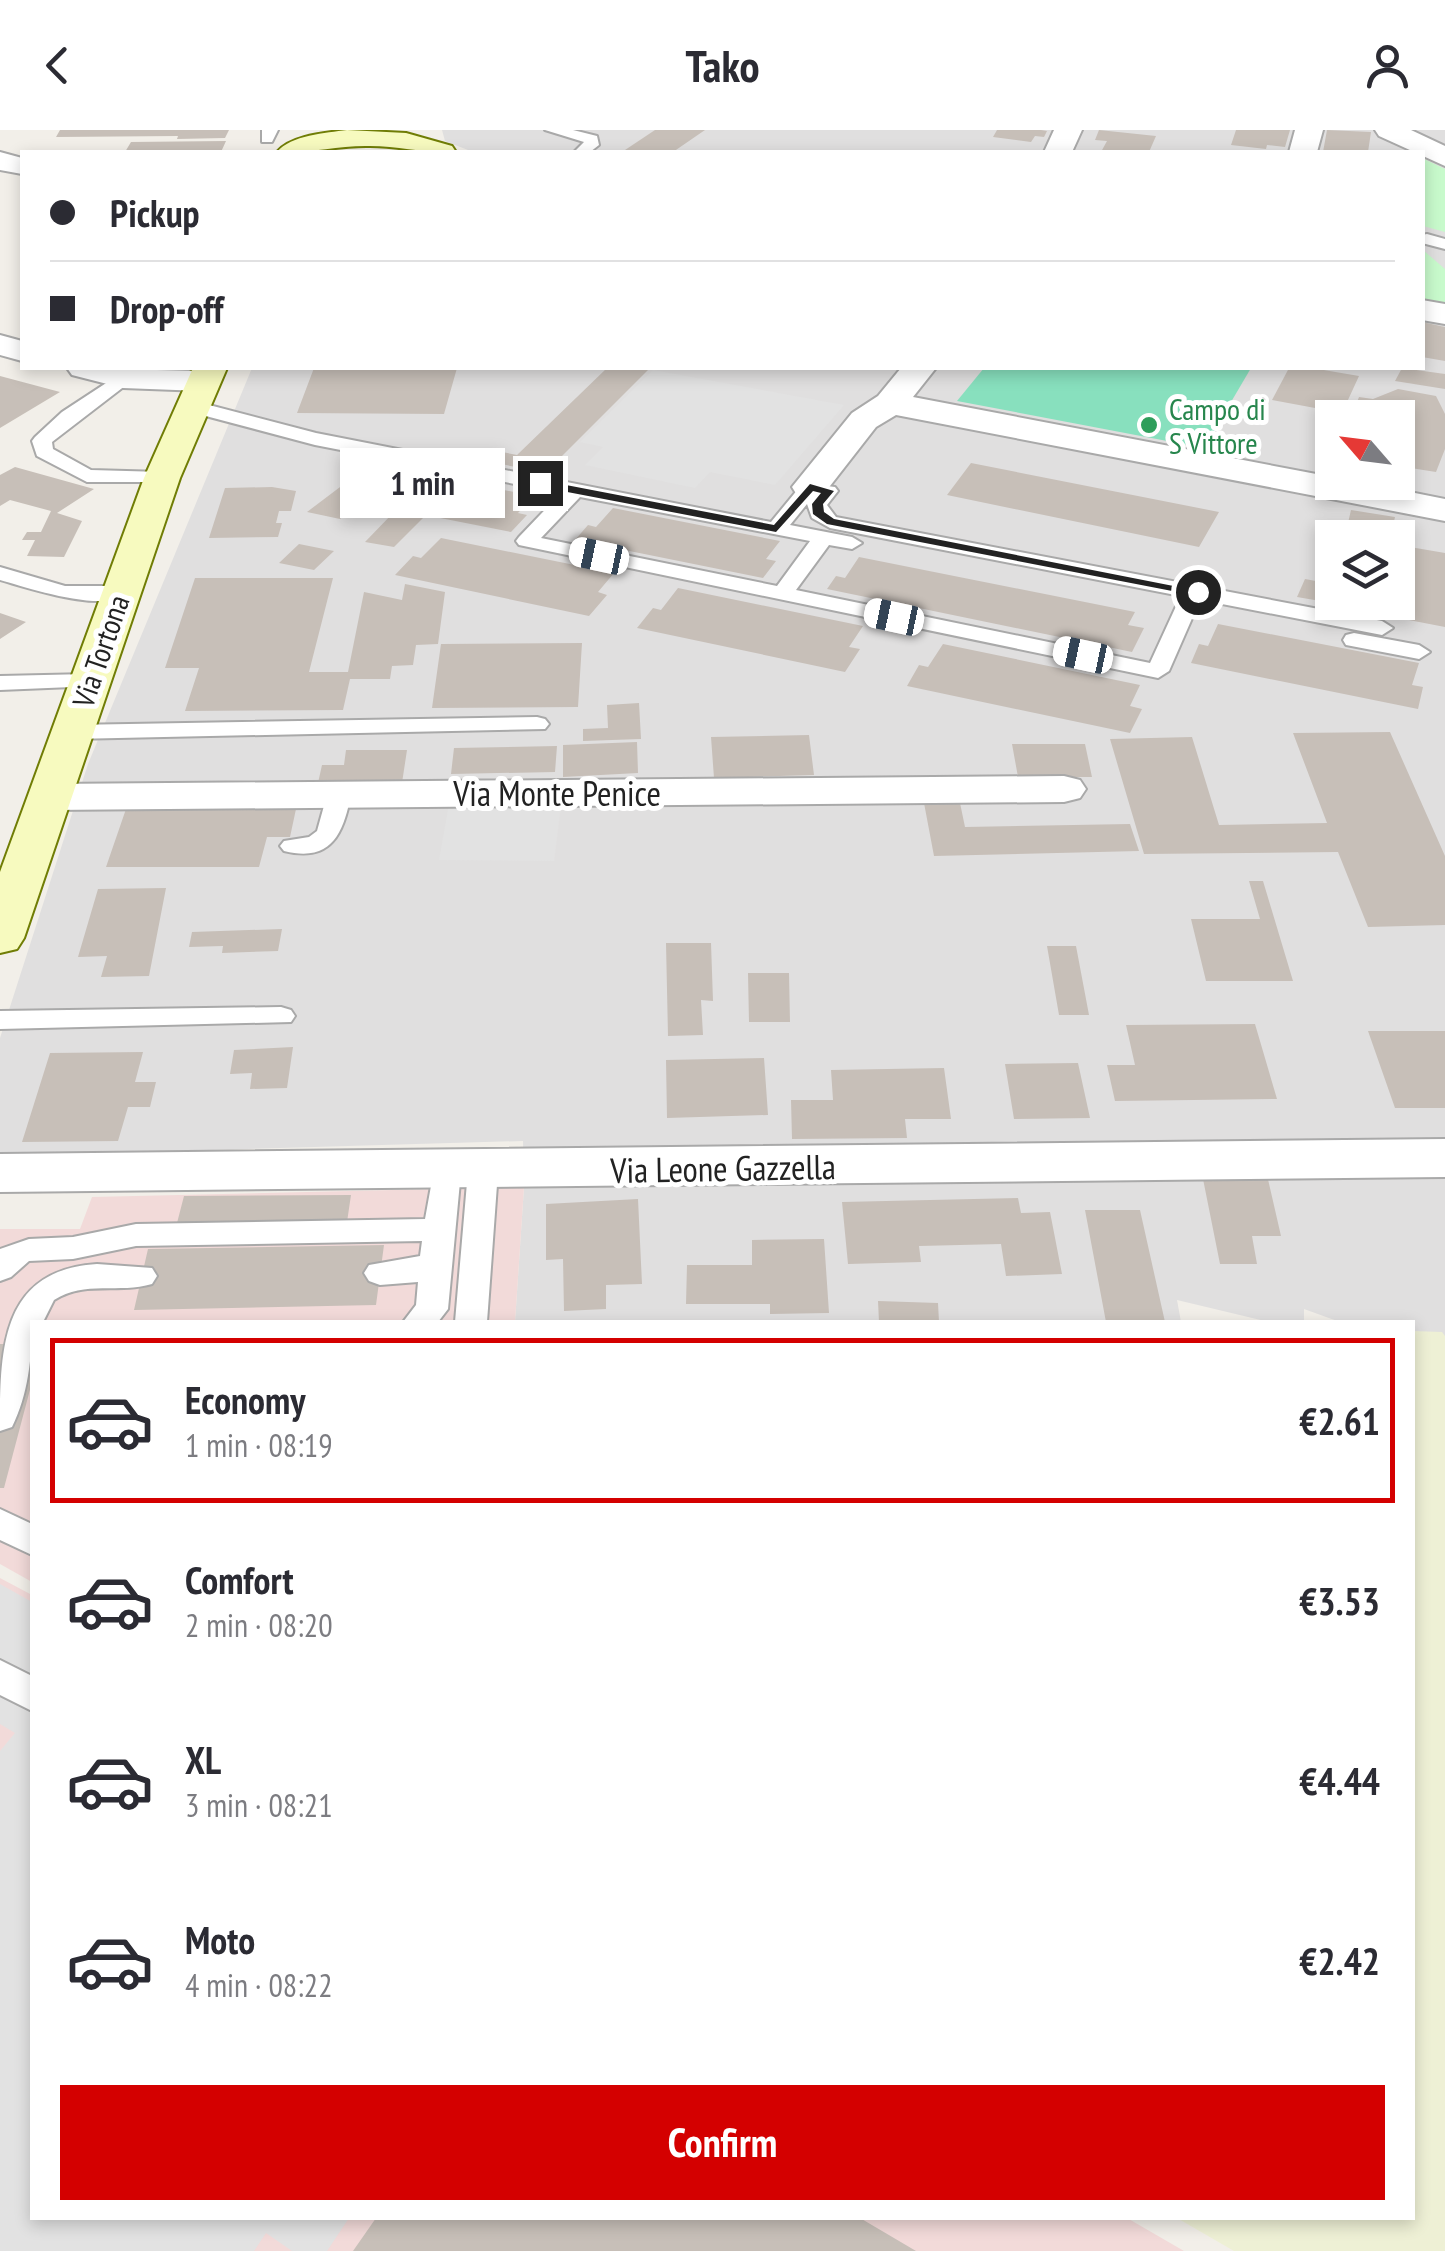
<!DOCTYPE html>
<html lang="en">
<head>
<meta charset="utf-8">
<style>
	:root { --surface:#fff; --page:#f2f2f3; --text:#2b2b33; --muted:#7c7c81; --line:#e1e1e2; --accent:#d40000 }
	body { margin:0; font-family:"PT Sans Narrow",sans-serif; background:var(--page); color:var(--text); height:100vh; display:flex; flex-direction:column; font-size:38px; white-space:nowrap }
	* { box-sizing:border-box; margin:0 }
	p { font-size:32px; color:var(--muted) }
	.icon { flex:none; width:55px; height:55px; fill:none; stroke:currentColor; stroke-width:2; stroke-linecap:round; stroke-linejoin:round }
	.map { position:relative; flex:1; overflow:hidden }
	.details { position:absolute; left:30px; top:1190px; width:1385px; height:900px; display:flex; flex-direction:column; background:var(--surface); border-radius:0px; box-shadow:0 5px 15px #0003 }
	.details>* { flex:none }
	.guide { position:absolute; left:20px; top:20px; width:1405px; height:220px; border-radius:0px; box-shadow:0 5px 15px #0003; display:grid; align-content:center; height:220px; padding:0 30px; background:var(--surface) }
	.needle { width:65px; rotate:298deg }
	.buttons { position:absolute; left:1315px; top:270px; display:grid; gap:20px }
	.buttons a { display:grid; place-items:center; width:100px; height:100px; border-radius:0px; background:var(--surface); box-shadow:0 5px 15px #0003; font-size:50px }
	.end { position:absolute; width:45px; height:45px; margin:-22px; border:12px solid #222; background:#fff; box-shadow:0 0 0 5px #fff }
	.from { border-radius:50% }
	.bubble { position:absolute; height:70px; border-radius:0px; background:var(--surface); box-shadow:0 5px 15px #0003; font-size:32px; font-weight:700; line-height:70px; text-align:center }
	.car { position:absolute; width:30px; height:60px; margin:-30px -15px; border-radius:12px; box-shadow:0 0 8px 2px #0007; background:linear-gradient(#fff 24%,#345 0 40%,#fff 0 76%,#345 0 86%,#fff 0) }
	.guide b { display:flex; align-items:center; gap:35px; height:95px; font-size:38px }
	.guide b+b { border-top:2px solid var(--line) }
	.guide i { width:25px; height:25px; background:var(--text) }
	ul { padding:18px 0 0; list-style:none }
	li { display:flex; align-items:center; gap:30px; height:165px; margin:0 20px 15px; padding:0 10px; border:5px solid transparent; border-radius:0px }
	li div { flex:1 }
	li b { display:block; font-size:38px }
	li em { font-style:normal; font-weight:700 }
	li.current { border-color:var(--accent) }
	li>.icon { width:90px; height:90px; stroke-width:1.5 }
	.primary-button { display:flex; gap:20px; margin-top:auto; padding:20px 30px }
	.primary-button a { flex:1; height:115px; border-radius:0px; background:var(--accent); color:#fff; font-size:40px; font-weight:700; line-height:115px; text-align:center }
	header { display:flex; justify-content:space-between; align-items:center; height:130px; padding:0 30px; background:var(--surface); font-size:45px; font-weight:700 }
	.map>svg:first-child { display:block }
	.residential { fill:#e0dfdf; fill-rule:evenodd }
	.commercial { fill:#f2dad9 }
	.farmland { fill:#eef0d5 }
	.park { fill:#c8facc }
	.pitch { fill:#88e0be }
	.parking { fill:#e2e2e2 }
	.building { fill:#c7bfb8 }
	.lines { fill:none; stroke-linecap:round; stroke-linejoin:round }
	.service-casing { stroke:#a9a9a9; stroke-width:4 }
	.minor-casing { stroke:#a9a9a9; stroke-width:4 }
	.secondary-casing { stroke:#707d05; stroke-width:4 }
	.service { fill:#fff; fill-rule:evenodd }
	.minor { fill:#fff; fill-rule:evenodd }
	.secondary { fill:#f7fabf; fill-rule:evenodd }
	.route { fill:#222 }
	.leisure-dot { fill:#2e9e5b; stroke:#fff; stroke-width:4 }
	.labels { text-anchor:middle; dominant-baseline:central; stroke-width:10; stroke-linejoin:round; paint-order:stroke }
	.far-leisure-label { font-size:30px; fill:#27864d; stroke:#fff; text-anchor:start }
	.far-street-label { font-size:30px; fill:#222; stroke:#fff }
	.street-label { font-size:35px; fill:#222; stroke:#fff }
</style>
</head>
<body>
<header><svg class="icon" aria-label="back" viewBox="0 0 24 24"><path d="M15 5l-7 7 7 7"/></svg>Tako<svg class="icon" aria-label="person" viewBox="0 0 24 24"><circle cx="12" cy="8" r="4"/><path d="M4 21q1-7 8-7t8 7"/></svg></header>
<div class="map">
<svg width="1445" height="2121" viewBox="0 0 1445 2121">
	<rect width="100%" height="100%" fill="#f2efe9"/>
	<path class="residential" d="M442 0H1445V1231L1413 1219 1412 1192H1340L1304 1179V1192H1269L1177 1170 1181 1192H515L524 1057 523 1011 0 1026V908L88 634 252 238H1422V22H473L445 11ZM1332 288H1398V352H1332ZM1332 408H1398V472H1332Z"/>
	<path class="commercial" d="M524 1057 515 1192H32V1452L0 1434V1099H80L92 1067Z
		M0 1448 32 1465V2088H1127L1184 2121H0Z"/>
	<path class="farmland" d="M1412 1201 1442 1202 1445 1206V2121H1234L1177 2088H1412Z"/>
	<path class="park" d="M1422 28 1445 39V102L1423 96Z
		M1423 120 1445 139V173L1423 169Z"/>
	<path class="pitch" d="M984 238H1251L1204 318 957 271Z"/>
	<path class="parking" d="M653 240 746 257 844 275 775 355 710 342 695 358 585 335 603 317 580 312Z
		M449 674 561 675 554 731 439 730Z
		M0 1454 32 1472V2088H349L327 2121H292L266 2103 254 2121H0V1621L15 1603 0 1594Z"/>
	<path class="building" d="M60 0H229L225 8 177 9 178 6 56 7Z
		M655 0H705L673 22H622Z
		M997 0H1041L1047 1 1044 7 1035 6 1031 12 993 7Z
		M1099 0 1156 6 1149 22H1101L1107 11 1095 10Z
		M1236 0H1290L1285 17 1267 15 1266 19 1231 15Z
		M1327 0 1371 2 1368 22H1323Z
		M226 11 221 22H125L131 12Z
		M1422 192 1445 197V231L1422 227Z
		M314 238H457L444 284 297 283Z
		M607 238H650L545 343 491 332 502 322 517 325Z
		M1289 238H1312L1359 246 1342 283 1272 270Z
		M1402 238 1445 244V259L1395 251Z
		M0 246 60 262 0 298Z
		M1398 259 1436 266 1445 284V319L1436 342 1398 336V288H1351L1359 267 1373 269Z
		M971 333 1219 382 1199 417 947 365Z
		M375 334 534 366 518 383 527 385 511 402 359 372 340 389 307 382 348 351 356 353Z
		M15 337 94 359 57 383 82 391 64 427 27 426 35 410H22L27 402H41L51 381 10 370 0 376V345Z
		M272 357 296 361 291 381H279L276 393H282L278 407 209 408 225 358Z
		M613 378 780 411 766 429 776 431 763 448 575 410 588 395 596 397Z
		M1351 380 1395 387 1392 400 1348 393Z
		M394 382 423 388 394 417 365 412Z
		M441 408 614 443 598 462 607 465 589 486 395 445 413 426 421 428Z
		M299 414 334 421 314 440 279 433Z
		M1410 417 1445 423V497L1388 486 1392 472H1398V456Z
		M859 427 1135 482 1128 495 1144 498 1132 522 827 459 836 446 845 448Z
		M195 448H333L309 542H348L364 462 402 470 405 454 445 462 438 514 416 515 413 535 392 536 390 549H350L343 580 185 581 199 538H165Z
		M1305 449 1332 454V473L1297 467Z
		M678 458 863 496 849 517 860 519 845 542 637 498 653 478 661 480Z
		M1338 472H1384L1380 483Z
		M0 483 26 492 0 509Z
		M1218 494 1419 533 1412 555 1423 557 1418 579 1191 533 1199 514 1208 516Z
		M582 513 578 577 432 578 441 514Z
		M943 514 1140 555 1130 576 1142 579 1130 603 907 556 919 535 928 537Z
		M639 573 641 609 583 611V599L608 598 607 575Z
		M1390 602 1445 726V795L1368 797 1338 722 1144 724 1110 609 1192 607 1219 695 1327 693 1293 603Z
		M809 605 814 645 714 648 711 607Z
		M637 612 638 643 563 647V615Z
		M1012 614H1085L1092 647H1018Z
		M557 616 555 642 451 644 454 618Z
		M346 620H407L402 653H318L322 635H344Z
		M924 673H960L965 697 1130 694 1139 721 934 726Z
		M126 679H296L290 707H267L259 737H106Z
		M1249 751H1263L1293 851H1206L1191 789H1260Z
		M166 758 149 846 101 847 107 826 78 827 98 759Z
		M282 799 278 821 222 823 223 816 189 817 192 802Z
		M666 813H711L713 871 701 870 703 905 668 906Z
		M1047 816H1076L1089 885H1059Z
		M748 843H789L790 892H749Z
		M1255 894 1277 969 1115 971 1107 935H1135L1126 895Z
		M1368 901H1445V978H1395Z
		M293 917 287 958 250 959 252 943 230 944 234 920Z
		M143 922 135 952H156L150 977H128L118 1011 22 1012 50 923Z
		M764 928 768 985 667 988 666 930Z
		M1078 933 1090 988 1014 989 1005 934Z
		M944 938 951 989H905L907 1008 792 1009 791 970H833L831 940Z
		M1202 1044 1267 1045 1281 1106H1252L1257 1134H1220Z
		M351 1065 347 1092 177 1093 184 1066Z
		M1018 1068 1021 1083 1050 1082 1062 1144 1006 1146 1001 1114 919 1116 921 1132 848 1134 842 1072Z
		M638 1069 642 1154 606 1155V1179L564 1181 563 1129 546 1130V1074Z
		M1085 1080H1140L1165 1192H1106Z
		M824 1109 829 1183 770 1184V1174H686L687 1135H752V1110Z
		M384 1115 376 1175 134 1180 148 1119Z
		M878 1171 938 1173 939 1192H879Z
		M0 1214H32V1252L4 1358H0Z
		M376 2088H860L916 2121H353Z"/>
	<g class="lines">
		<g class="service-casing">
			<path id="service" d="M262 0H278L272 12H262Z
				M545 0H573L597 6 599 15 590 22H574L584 12Z
				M1427 104 1445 109V119L1422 113V105Z
				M123 242 130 244V252L52 312 53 319 91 340 162 342 172 348 169 352H87L37 326 32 311 35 307 62 282Z
				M190 270 316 303 771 392 803 353 835 357 838 361 827 375 836 387 1382 491 1393 498 1382 505 830 398 812 388 807 374 790 395 852 407 862 413 852 419 829 415 796 460 1150 533 1178 472H1194L1197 477 1169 541 1158 548 519 415 516 411 519 407 561 363 315 315 183 280V272ZM580 367 810 411 777 456 541 408Z
				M0 437 65 456H120L131 462C107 485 29 458 0 450Z
				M1354 503 1419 515 1430 522 1419 529 1346 515 1343 510 1346 505Z
				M88 544 96 546 99 551 96 556 0 560V546Z
				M537 587 545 589 549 594 545 599 72 609 60 602 72 595Z
				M339 658 351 665C343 703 332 733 284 721L280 716 284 711 309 707 317 701 327 665Z
				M281 877 291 880 295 886 291 892 0 899V881Z
				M446 1030 457 1034 461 1041 448 1179 438 1192H403L416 1175 418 1152 380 1155 369 1151 364 1143 369 1135 420 1126 422 1111 136 1116 73 1129 29 1131 11 1147 0 1151V1119L29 1109 73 1107 136 1094 425 1089 435 1034Z
				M483 1030 494 1034 498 1041 487 1192H455L468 1041 472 1034Z
				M97 1134 152 1138 157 1146 152 1154C119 1164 85 1150 54 1170L43 1192H32C32 1228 28 1265 12 1297L0 1301C0 1220 0 1140 97 1134Z
				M0 1379 32 1394V1425L0 1410Z
				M0 1530 32 1546V1581L0 1565Z"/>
		</g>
		<g class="minor-casing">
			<path id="minor" d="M1054 0H1082L1072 22H1044Z
				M1295 0H1323L1317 22H1289Z
				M1375 0H1411L1445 16V36L1379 6Z
				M0 22 22 28V44L0 40Z
				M1422 170 1445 174V194L1422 190Z
				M0 205 22 211V231L0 225Z
				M67 238 202 241 214 244 219 251 214 258 202 261 123 258 72 245Z
				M901 238H936L913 267 1332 347V352H1360L1445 369V391L896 285 876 297 823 365 810 368 797 365 792 357 852 283 878 266Z
				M1064 646 1080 650 1086 659 1080 668 1064 672 50 680 34 677 28 667 34 657 50 654Z
				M1445 1009V1047L0 1062V1024Z"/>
		</g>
		<g class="secondary-casing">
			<path id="secondary" d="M347 0 406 3 452 16 456 22C427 24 400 16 370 16 339 15 308 24 277 22 291 5 326 3 347 0Z
				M193 238H227L180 348 24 808 17 819 0 823V742L144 348Z"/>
		</g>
		<use href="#service" class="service"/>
		<use href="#minor" class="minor"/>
		<use href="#secondary" class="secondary"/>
	</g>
	<path class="route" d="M540 350 774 395 810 354 834 361 823 374 824 382 834 389 1204 462 1198 466 827 394 813 384 812 374 821 363 813 361 776 402 536 356Z"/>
	<circle class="leisure-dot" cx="1149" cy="295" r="10"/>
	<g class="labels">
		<g class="far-leisure-label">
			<text x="1169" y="278">Campo di<tspan x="1169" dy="34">S Vittore</tspan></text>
		</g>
		<g class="far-street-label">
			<text transform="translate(100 521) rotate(-71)">Via Tortona</text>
		</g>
		<g class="street-label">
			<text x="557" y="663">Via Monte Penice</text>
			<text transform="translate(723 1038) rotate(-1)">Via Leone Gazzella</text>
		</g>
	</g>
</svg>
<div class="buttons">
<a><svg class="needle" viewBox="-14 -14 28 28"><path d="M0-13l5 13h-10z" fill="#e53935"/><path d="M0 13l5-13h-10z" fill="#7c7c81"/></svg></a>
<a><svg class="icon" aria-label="layers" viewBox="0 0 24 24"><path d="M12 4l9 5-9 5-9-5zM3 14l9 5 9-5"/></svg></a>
</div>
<i class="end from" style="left:1198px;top:462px"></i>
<i class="end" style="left:540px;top:353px"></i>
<div class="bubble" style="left:340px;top:318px;width:165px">1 min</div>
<i class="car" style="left:599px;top:426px;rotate:282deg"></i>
<i class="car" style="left:894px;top:487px;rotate:282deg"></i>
<i class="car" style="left:1083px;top:525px;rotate:282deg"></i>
<div class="guide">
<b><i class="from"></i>Pickup</b>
<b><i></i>Drop-off</b>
</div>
<section class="details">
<ul>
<li class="current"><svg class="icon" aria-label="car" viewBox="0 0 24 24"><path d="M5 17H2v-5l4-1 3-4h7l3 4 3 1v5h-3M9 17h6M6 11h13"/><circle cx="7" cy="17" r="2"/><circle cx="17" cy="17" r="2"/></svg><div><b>Economy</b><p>1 min · 08:19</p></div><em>€2.61</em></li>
<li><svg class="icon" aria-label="car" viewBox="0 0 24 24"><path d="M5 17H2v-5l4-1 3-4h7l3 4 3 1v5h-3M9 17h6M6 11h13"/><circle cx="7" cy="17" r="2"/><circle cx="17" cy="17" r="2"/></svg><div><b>Comfort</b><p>2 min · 08:20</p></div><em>€3.53</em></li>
<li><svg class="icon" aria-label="car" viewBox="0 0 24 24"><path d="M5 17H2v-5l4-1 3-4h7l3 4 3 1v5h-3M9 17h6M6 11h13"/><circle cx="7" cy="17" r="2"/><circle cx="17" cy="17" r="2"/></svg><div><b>XL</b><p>3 min · 08:21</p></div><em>€4.44</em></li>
<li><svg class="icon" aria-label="car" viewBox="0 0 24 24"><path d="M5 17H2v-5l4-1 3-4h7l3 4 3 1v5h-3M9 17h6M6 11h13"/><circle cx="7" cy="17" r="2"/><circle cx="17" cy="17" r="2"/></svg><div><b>Moto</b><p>4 min · 08:22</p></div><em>€2.42</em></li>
</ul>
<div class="primary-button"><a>Confirm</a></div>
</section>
</div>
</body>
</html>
